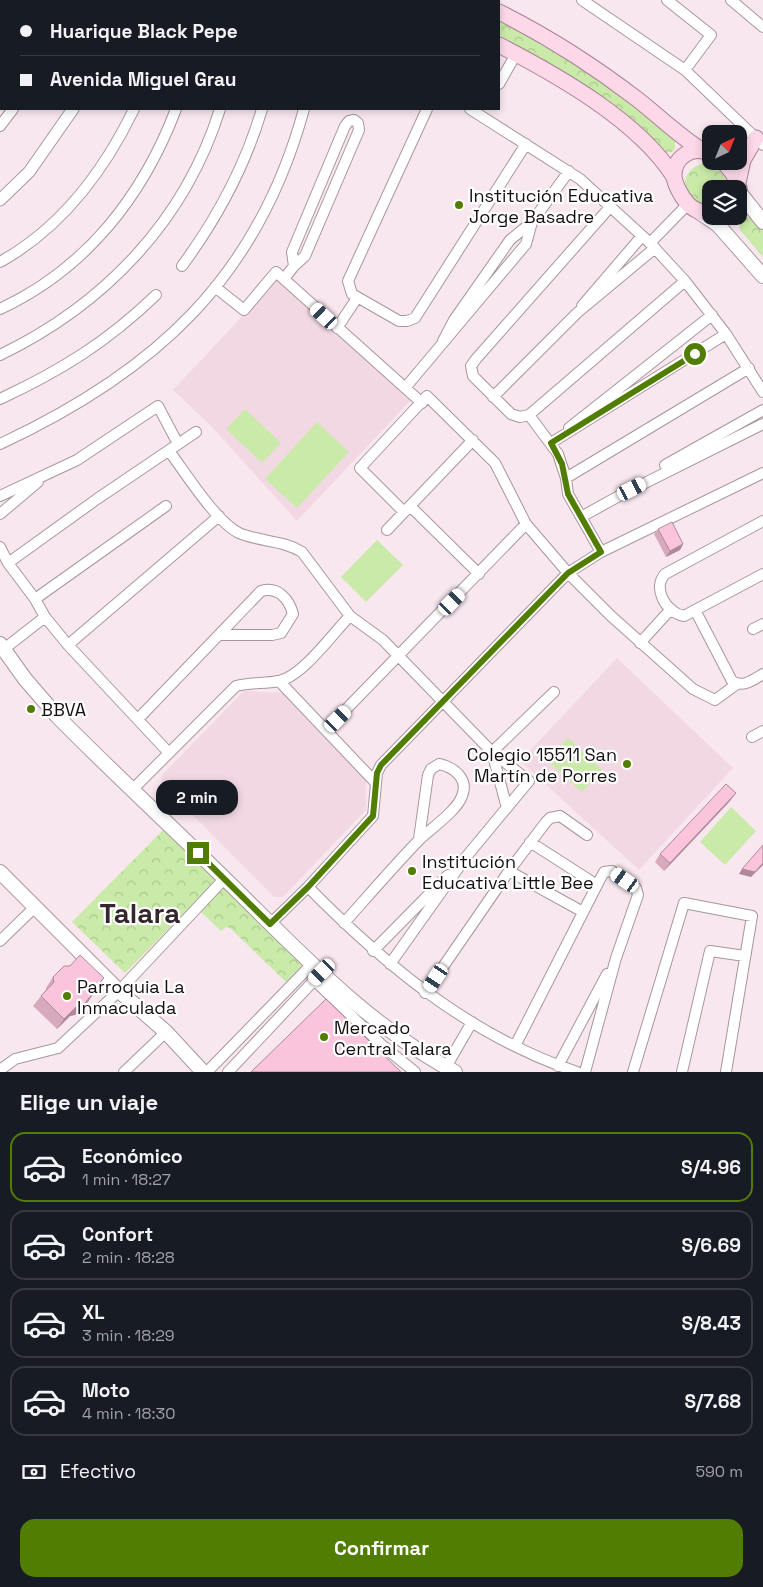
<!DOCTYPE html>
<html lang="es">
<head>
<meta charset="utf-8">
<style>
	:root { --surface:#171b24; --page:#20242c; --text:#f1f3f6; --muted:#9ea1a6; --line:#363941; --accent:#517d02 }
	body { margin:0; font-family:"Space Grotesk",sans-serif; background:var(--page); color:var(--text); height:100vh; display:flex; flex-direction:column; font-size:19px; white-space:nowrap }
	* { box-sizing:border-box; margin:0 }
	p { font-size:16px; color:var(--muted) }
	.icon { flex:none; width:28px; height:28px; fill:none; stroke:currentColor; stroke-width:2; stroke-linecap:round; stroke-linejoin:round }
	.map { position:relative; height:1072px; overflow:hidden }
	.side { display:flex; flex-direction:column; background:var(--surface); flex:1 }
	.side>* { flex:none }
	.hud { position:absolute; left:0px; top:0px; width:500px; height:110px; box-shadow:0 2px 8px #0003; display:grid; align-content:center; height:110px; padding:0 20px; background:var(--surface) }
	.needle { width:32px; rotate:43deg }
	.buttons { position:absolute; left:702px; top:125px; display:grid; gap:10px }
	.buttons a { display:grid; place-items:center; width:45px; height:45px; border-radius:10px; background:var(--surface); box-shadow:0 2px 8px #0003; font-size:25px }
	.end { position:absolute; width:22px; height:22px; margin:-11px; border:6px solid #517d02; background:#fff; box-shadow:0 0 0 2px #fff }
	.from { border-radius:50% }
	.bubble { position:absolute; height:35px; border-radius:15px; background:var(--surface); box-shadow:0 2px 8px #0003; font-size:16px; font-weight:700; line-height:35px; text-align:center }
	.car { position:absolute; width:15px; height:30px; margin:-15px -8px; border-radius:6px; box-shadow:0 0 4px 1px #0007; background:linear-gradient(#fff 24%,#345 0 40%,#fff 0 76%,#345 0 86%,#fff 0) }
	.hud b { display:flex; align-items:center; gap:18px; height:48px; font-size:19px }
	.hud b+b { border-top:1px solid var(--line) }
	.hud i { width:12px; height:12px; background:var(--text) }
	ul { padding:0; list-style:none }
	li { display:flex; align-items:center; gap:15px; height:70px; margin:0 10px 8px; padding:0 10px; border:2px solid var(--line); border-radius:15px }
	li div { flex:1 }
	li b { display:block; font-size:19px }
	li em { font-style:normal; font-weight:700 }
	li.on { border-color:var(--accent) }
	li>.icon { width:45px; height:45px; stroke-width:1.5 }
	h2 { padding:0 20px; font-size:22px; line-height:60px }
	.pay { display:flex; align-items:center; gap:12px; height:55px; padding:0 20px; font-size:19px }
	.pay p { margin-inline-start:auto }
	.action { display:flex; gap:10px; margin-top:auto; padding:10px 20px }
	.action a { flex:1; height:58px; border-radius:15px; background:var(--accent); color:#fff; font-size:20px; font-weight:700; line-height:58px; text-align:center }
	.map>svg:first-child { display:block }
	.built { fill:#f2d8e3 }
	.park { fill:url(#park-crowns) }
	.pitch { fill:#c9eaa8 }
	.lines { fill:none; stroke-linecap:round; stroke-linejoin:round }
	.minor-casing { stroke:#a7969e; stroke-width:12 }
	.tertiary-casing { stroke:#a7969e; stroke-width:13 }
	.secondary-casing { stroke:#a7969e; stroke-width:16 }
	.primary-casing { stroke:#aa8194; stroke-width:17 }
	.minor { stroke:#fff; stroke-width:10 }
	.tertiary { stroke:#fff; stroke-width:11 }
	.secondary { stroke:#fff; stroke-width:14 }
	.primary { stroke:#fcd8e9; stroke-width:15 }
	.wall { fill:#d6a9bd }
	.shaded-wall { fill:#ae899a }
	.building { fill:#f9c4dc; stroke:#ae899a }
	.route { stroke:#517d02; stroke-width:6 }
	.poi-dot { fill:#517d02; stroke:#fff; stroke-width:2 }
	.labels { text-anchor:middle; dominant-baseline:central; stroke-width:4.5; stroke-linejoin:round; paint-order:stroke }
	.poi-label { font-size:18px; fill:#150f12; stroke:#fff; text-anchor:start }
	.town-label { font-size:28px; font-weight:bold; fill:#34272d; stroke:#fff }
</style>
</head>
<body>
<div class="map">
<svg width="763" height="1072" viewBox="0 0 763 1072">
	<defs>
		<pattern id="park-crowns" width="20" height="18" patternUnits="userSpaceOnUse" patternTransform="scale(1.25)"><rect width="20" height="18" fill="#c9eaa8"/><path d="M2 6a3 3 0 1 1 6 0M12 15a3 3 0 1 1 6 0" fill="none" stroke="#acc890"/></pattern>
	</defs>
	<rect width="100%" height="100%" fill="#f9e7ef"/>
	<path class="built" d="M278 278 284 279 411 400 297 521 210 425 173 390Z
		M617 658 733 768 639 870 520 761Z
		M244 691 284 693 366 774V810L283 897H274L162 784 161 776Z"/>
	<path class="park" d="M499 17C563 53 619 92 675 140V149L672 152 662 153 558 71 499 35Z
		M703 164C716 166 726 175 729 189H711V210C706 207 698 205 693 201 678 188 685 167 703 164Z
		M745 217 754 218 763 229V257L740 230 739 226Z
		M172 821 221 876 125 973 72 922Z
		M227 886 308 959 286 982 230 928 226 927 221 931 200 911 222 888Z"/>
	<path class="pitch" d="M245 409 281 443 262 463 226 429Z
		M317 422 349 452 297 508 265 479Z
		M377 540 403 565 366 602 341 577Z
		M568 738 602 770 582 792 548 761Z
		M731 807 756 831 725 865 700 842Z"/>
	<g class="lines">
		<g class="minor-casing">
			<path id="minor" d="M582 0 685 70 763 145
				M667 0 711 35 685 70
				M731 0 763 27
				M291 1 292 0
				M410 1 411 0
				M0 44H1
				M499 84 516 54
				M427 109 348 281 352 294 399 321H407L415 318 526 144
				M470 109 580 179 650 243 685 281 726 334 763 392
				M0 126 13 109
				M611 206 476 359 471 366 473 376 511 414 520 417 529 415 685 281
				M650 243 688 204
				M0 262C61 228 104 171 134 109
				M182 266C218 217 245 167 262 109
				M284 279 294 266 305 256 359 130 358 123 354 120 349 121 345 126 292 252 294 266
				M215 287 244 310 276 272 422 403
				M582 306 642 236
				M0 309C86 269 143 196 176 109
				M337 328 357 298
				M443 341 454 320 510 240 532 222 569 171
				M0 355C104 305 185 221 220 109
				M405 388 526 244 532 222
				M493 397 577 313 655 248
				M0 399C62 370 107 342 156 295
				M529 415 558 454 566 478 568 494 601 552
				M569 428 712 315
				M551 443 726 334
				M0 444C155 372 258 278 304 109
				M169 451C185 472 216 522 239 533 260 542 283 540 302 552L350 616 383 640 492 752 529 781 466 857 390 964
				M665 465 763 410
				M566 478 749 368
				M0 496 77 460 158 406 178 444
				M410 506 479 574
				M404 512 360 468 427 396 495 463 526 524 568 573 611 616 693 689 715 700 737 684
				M0 514 38 482
				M581 517 619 496 763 424
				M763 521 665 574C652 588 666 613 684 616L763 574
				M387 530 473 440
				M0 547 8 563 35 599 45 617 68 645 169 753
				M8 563 97 499 196 432
				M35 599 166 506
				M695 610 732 681C743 688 753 680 763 674
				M753 629 763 624
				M640 643 671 609
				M68 645 219 516
				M4 649 45 617
				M279 681 376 783
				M138 719 261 591C278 586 289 599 293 614L281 633 272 635H220
				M327 729 526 524
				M752 737 763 731
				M132 790 236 686C251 682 264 684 279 681 302 677 333 633 350 616
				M507 808 492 752 554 692
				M530 842 597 885
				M509 871 583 912
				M308 887C386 966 470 1036 577 1072
				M344 923C369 895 393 867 419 840 430 829 457 811 462 796 469 779 454 767 439 764L431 769 428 775 419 839
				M270 924 308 887 373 816 377 773 381 765 568 573 601 552 763 473
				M0 941 35 907
				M373 951 448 875
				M314 980 383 1046 415 1072
				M425 993 509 871 546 822 550 818 560 816 587 835
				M515 1046 597 885 604 872 612 871 636 888 638 895 616 958 585 1072
				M558 1066 607 974
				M446 1067 472 1022
				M0 1070 15 1059 58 1048 119 991 225 878
				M124 1072 166 1032
				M207 1072 313 963
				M228 1072 322 972
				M633 1072 684 903 752 916 726 1072
				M682 1072 710 951 745 956"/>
		</g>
		<g class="tertiary-casing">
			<path id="tertiary" d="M106 1V0
				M0 200 29 172 73 109"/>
		</g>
		<g class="secondary-casing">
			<path id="secondary" d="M740 193 763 222
				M699 212 718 225 763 276
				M0 644 25 679 57 716C111 771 168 823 223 877 295 947 366 1025 455 1072
				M0 872 119 991 166 1032 203 1072"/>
		</g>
		<g class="primary-casing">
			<path id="primary" d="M396 0 400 1
				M474 0 477 1
				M499 12C547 36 594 66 637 99 660 117 679 136 703 151
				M499 45C557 75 639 121 674 177
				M706 152C690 146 674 159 674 175 674 184 682 197 687 203 693 210 703 213 711 216
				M722 161C733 172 742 184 739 200
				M738 183 743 160 756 138"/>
		</g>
		<use href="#minor" class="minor"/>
		<use href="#tertiary" class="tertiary"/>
		<use href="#secondary" class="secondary"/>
		<use href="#primary" class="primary"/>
	</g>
	<path class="wall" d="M658 529 683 544 680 550 666 557 654 534Z
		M730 801 664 871 655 862 660 854Z
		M53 977 97 988 94 992 86 1005 75 1015 70 1016 57 1029 33 1006 41 996 46 990V988Z"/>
	<path class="shaded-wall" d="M683 544 680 550 666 557 670 551Z
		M736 793 730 801 664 871 670 863Z
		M763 863V865L751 877 739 874 742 869Z
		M104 978 97 988 87 999 94 988Z
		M93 994 86 1005 75 1015 70 1016 57 1029 64 1019 78 1005Z"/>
	<path class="building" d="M672 522 683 544 670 551 658 529Z
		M726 784 736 793 670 863 660 854Z
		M763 845V863L755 872 742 869Z
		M80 955 104 978 94 988 93 994 83 1005H78L64 1019 41 996 54 982 53 977 64 966H70Z
		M326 999 401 1072H251Z"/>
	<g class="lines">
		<path class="route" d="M198 853 270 924 308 887 373 816 377 773 381 765 568 573 601 552 568 494 562 464 551 443 695 354"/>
	</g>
	<g class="poi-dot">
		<circle cx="459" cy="205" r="5"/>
		<circle cx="31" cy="709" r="5"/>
		<circle cx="627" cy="764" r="5"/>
		<circle cx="412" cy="871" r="5"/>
		<circle cx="67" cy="996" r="5"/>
		<circle cx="324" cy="1037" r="5"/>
	</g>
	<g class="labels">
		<g class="poi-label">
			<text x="469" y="195">Institución Educativa<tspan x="469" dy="21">Jorge Basadre</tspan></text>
			<text x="41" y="709">BBVA</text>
			<text x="617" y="754" text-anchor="end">Colegio 15511 San<tspan x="617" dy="21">Martín de Porres</tspan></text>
			<text x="422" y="861">Institución<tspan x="422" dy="21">Educativa Little Bee</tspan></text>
			<text x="77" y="986">Parroquia La<tspan x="77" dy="21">Inmaculada</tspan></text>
			<text x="334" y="1027">Mercado<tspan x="334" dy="21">Central Talara</tspan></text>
		</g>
		<g class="town-label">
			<text x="140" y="913">Talara</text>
		</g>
	</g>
</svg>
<div class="buttons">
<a><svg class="needle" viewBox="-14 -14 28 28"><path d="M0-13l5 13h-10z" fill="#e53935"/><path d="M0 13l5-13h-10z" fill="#9ea1a6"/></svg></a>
<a><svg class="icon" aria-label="layers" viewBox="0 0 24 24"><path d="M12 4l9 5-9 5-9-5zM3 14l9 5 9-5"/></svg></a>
</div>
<i class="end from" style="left:695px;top:354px"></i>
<i class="end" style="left:198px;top:853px"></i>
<div class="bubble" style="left:156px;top:780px;width:82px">2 min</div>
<i class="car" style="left:324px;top:316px;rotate:313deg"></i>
<i class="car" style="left:632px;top:489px;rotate:63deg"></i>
<i class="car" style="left:452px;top:602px;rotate:44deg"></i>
<i class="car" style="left:338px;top:719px;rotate:45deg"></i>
<i class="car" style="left:625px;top:880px;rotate:305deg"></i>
<i class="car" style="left:322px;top:972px;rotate:225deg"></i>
<i class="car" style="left:436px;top:978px;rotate:214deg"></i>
<div class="hud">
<b><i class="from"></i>Huarique Black Pepe</b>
<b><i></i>Avenida Miguel Grau</b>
</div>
</div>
<section class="side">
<h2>Elige un viaje</h2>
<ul>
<li class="on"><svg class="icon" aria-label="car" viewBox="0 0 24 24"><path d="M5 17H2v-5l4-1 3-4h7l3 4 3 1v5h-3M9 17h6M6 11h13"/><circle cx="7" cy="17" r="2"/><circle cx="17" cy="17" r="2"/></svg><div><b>Económico</b><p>1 min · 18:27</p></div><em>S/4.96</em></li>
<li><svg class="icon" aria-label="car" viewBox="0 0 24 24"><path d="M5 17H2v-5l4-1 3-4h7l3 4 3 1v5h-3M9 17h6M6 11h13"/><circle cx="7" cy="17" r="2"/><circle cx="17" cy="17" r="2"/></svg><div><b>Confort</b><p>2 min · 18:28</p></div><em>S/6.69</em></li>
<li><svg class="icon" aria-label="car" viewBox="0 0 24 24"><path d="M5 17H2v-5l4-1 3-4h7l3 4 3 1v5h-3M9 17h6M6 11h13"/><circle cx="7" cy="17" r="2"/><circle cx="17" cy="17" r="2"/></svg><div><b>XL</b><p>3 min · 18:29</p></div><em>S/8.43</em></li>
<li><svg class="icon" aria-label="car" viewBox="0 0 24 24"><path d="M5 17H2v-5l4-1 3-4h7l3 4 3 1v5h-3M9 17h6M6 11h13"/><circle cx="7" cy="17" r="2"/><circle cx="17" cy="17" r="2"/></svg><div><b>Moto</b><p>4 min · 18:30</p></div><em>S/7.68</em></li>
</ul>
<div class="pay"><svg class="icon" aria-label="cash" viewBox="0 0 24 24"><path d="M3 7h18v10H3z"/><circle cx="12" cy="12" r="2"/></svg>Efectivo<p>590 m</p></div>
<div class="action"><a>Confirmar</a></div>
</section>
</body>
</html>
